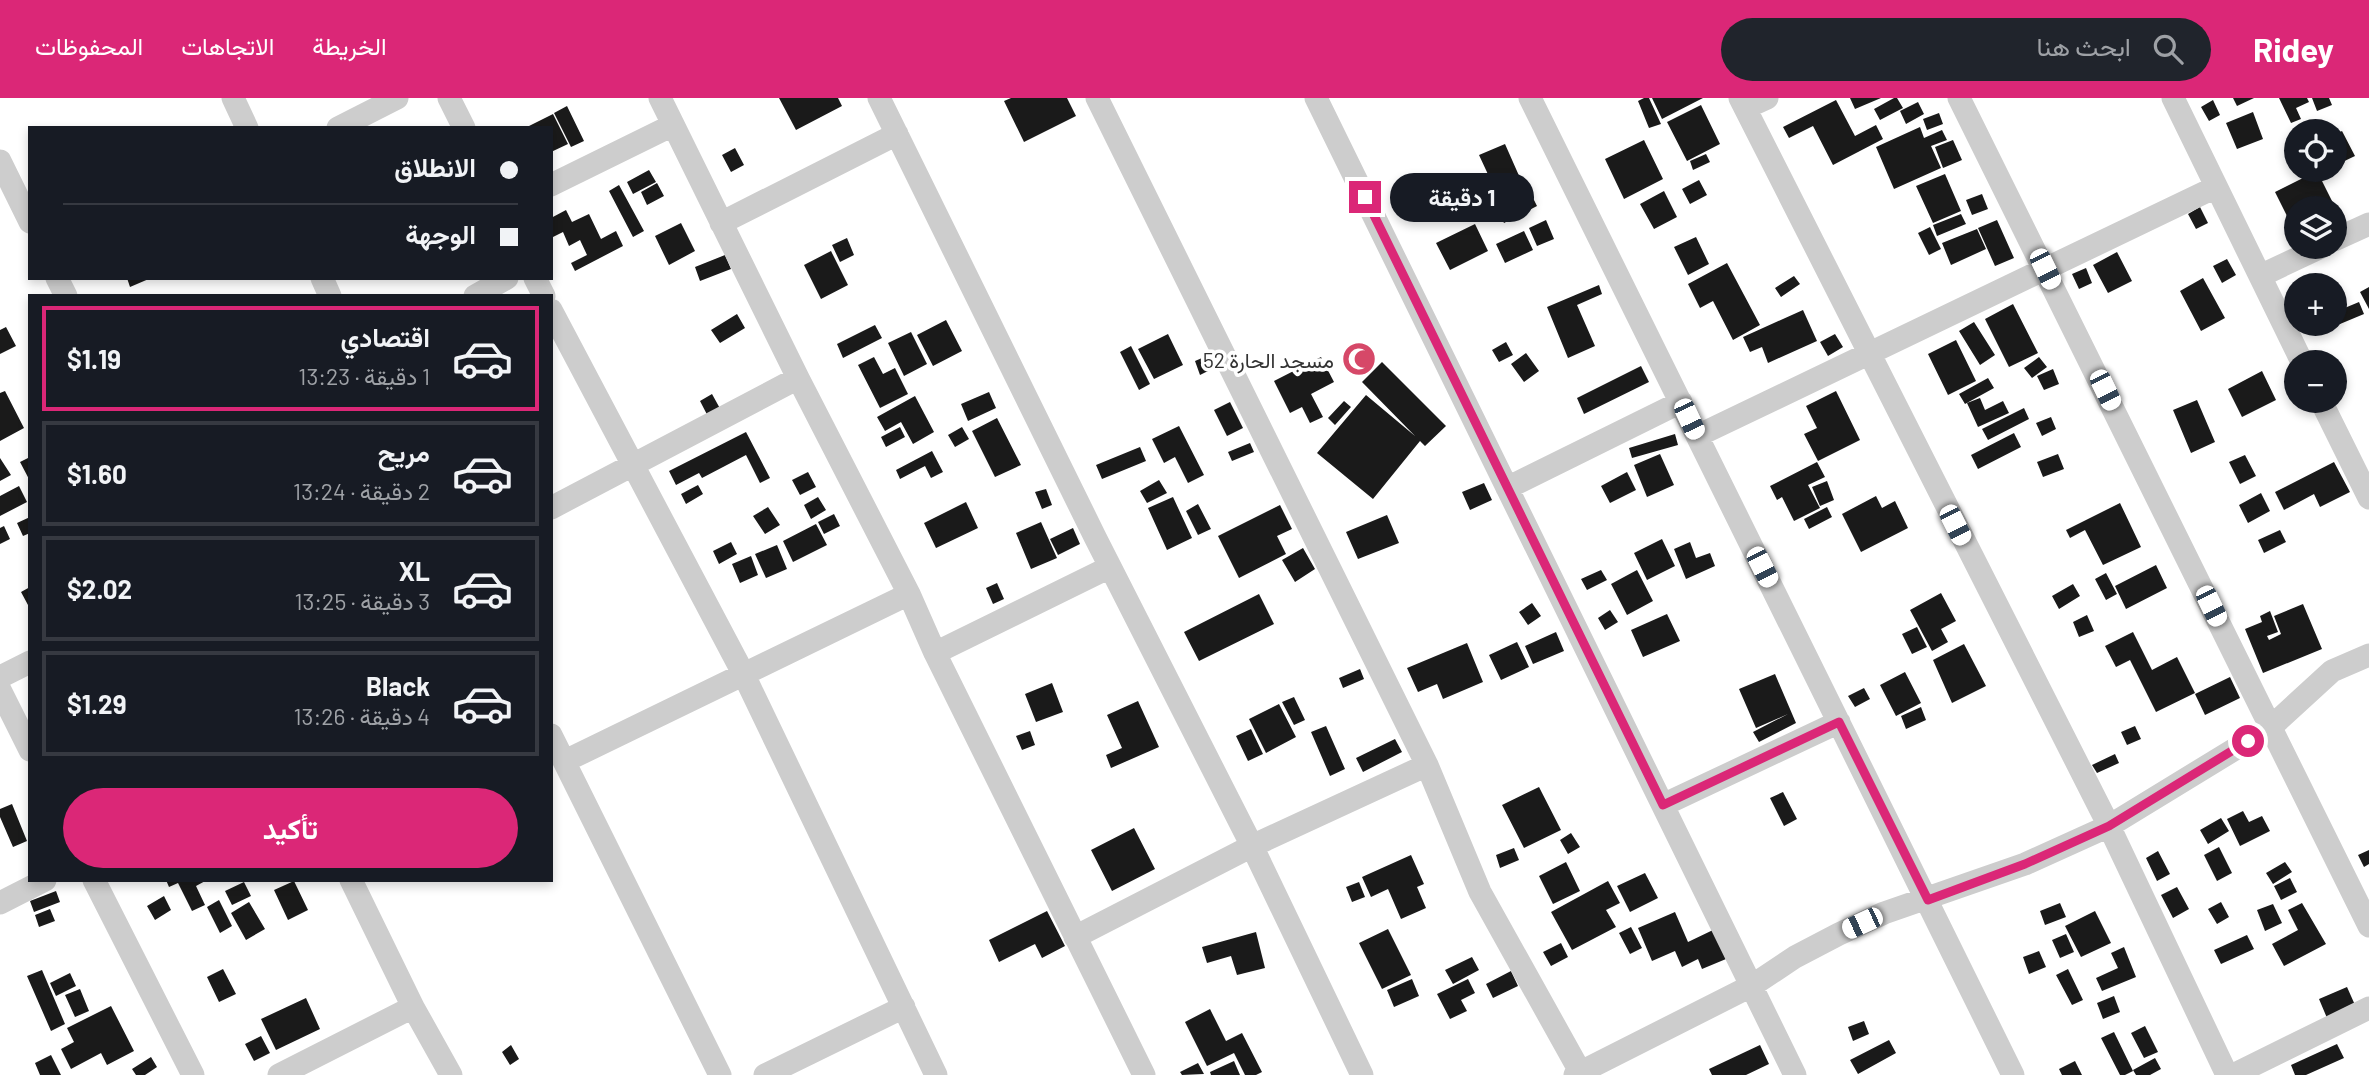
<!DOCTYPE html>
<html lang="ar">
<head>
<meta charset="utf-8">
<style>
	:root { --surface:#171b24; --page:#20242c; --text:#f1f3f6; --muted:#9ea1a6; --line:#363941; --accent:#db2777 }
	body { margin:0; font-family:Barlow,Vazirmatn,sans-serif; background:var(--page); color:var(--text); direction:rtl; height:100vh; display:flex; flex-direction:column; font-size:26px; white-space:nowrap }
	* { box-sizing:border-box; margin:0 }
	p { font-size:23px; color:var(--muted) }
	.icon { flex:none; width:38px; height:38px; fill:none; stroke:currentColor; stroke-width:2; stroke-linecap:round; stroke-linejoin:round }
	.map { position:relative; flex:1; overflow:hidden; direction:ltr }
	.details { position:absolute; left:28px; top:196px; width:525px; height:588px; display:flex; flex-direction:column; background:var(--surface); border-radius:0px; box-shadow:0 4px 10px #0003; direction:rtl }
	.details>* { flex:none }
	.hud { position:absolute; left:28px; top:28px; width:525px; height:154px; border-radius:0px; box-shadow:0 4px 10px #0003; direction:rtl; display:grid; align-content:center; height:154px; padding:0 35px; background:var(--surface) }
	.tools { position:absolute; left:2284px; top:21px; display:grid; gap:14px }
	.tools a { display:grid; place-items:center; width:63px; height:63px; border-radius:50%; background:var(--surface); box-shadow:0 4px 10px #0003; font-size:35px }
	.end { position:absolute; width:32px; height:32px; margin:-16px; border:9px solid #db2777; background:#fff; box-shadow:0 0 0 4px #fff }
	.from { border-radius:50% }
	.bubble { position:absolute; height:49px; border-radius:24px; background:var(--surface); box-shadow:0 4px 10px #0003; font-size:23px; font-weight:700; line-height:49px; text-align:center; direction:rtl }
	.car { position:absolute; width:21px; height:42px; margin:-21px -10px; border-radius:9px; box-shadow:0 0 5px 2px #0007; background:linear-gradient(#fff 24%,#345 0 40%,#fff 0 76%,#345 0 86%,#fff 0) }
	.hud b { display:flex; align-items:center; gap:24px; height:66px; font-size:26px }
	.hud b+b { border-top:2px solid var(--line) }
	.hud i { width:18px; height:18px; background:var(--text) }
	ul { padding:12px 0 0; list-style:none }
	li { display:flex; align-items:center; gap:21px; height:105px; margin:0 14px 10px; padding:0 21px; border:4px solid var(--line); border-radius:0px }
	li div { flex:1 }
	li b { display:block; font-size:26px }
	li em { font-style:normal; font-weight:700 }
	li.active { border-color:var(--accent) }
	li>.icon { width:63px; height:63px; stroke-width:1.5 }
	.primary-button { display:flex; gap:14px; margin-top:auto; padding:14px 35px }
	.primary-button a { flex:1; height:80px; border-radius:42px; background:var(--accent); color:#fff; font-size:28px; font-weight:700; line-height:80px; text-align:center }
	header { display:flex; align-items:center; gap:42px; box-sizing:border-box; height:98px; padding:0 35px; background:var(--accent); color:#fff }
	header strong { font-size:33px }
	nav { display:flex; gap:38px; margin-inline-start:auto; font-size:24px }
	.search { width:490px; height:63px; background:var(--page); display:flex; align-items:center; gap:18px; box-sizing:border-box; padding:0 24px; border-radius:38px; color:var(--muted); font-size:26px }
	.map>svg:first-child { display:block }
	.building { fill:#1a1a1a }
	.lines { fill:none; stroke-linecap:round; stroke-linejoin:round }
	.street { stroke:#cdcdcd; stroke-width:23 }
	.route { stroke:#db2777; stroke-width:9 }
	.labels { text-anchor:middle; dominant-baseline:central; stroke-width:7; stroke-linejoin:round; paint-order:stroke }
	.poi-label { font-size:21px; fill:#333; stroke:#fff; text-anchor:end }
</style>
</head>
<body>
<header>
<strong>Ridey</strong>
<div class="search"><svg class="icon" aria-label="search" viewBox="0 0 24 24"><circle cx="10" cy="10" r="6"/><path d="M15 15l6 6"/></svg>ابحث هنا</div>
<nav><a>الخريطة</a><a>الاتجاهات</a><a>المحفوظات</a></nav>
</header>
<div class="map">
<svg width="2369" height="977" viewBox="0 0 2369 977">
	<rect width="100%" height="100%" fill="#fff"/>
	<path class="building" d="M779 0H838L842 8 796 32Z
		M1011 0H1067L1076 18 1024 44 1004 3Z
		M1644 0H1649L1661 26 1649 30 1638 3Z
		M1652 0H1703L1662 21Z
		M1850 0H1881L1855 11Z
		M1894 0H1897L1903 10 1880 22 1874 11Z
		M2233 0H2254L2237 8Z
		M2279 0H2307L2309 4 2296 10 2301 21 2291 25Z
		M2312 0H2329L2332 7 2317 13Z
		M1836 2 1855 38 1876 27 1883 41 1833 67 1813 28 1789 40 1783 29Z
		M2213 2 2220 17 2209 23 2201 9Z
		M1918 4 1924 16 1906 26 1900 13Z
		M1701 7 1720 46 1687 63 1667 24Z
		M567 8 584 43 571 49 554 15Z
		M2253 14 2263 41 2237 51 2226 25Z
		M1939 15 1943 26 1927 32 1923 21Z
		M553 16 568 46 551 54V30H530L529 28Z
		M1920 29 1924 40 1942 32 1947 42 1931 48 1941 70 1894 91 1876 49Z
		M2342 33 2355 58 2334 68V37Z
		M1644 42 1663 81 1624 101 1605 61Z
		M1953 42 1962 62 1943 70 1935 49Z
		M1505 46 1524 89 1499 100 1479 57Z
		M735 50 744 67 731 74 722 57Z
		M1706 56 1710 64 1693 72 1690 63Z
		M649 72 656 84 633 96 627 84Z
		M2317 73 2332 103 2317 110H2296V136L2275 94Z
		M1945 76 1961 113 1933 125 1916 88Z
		M1482 79 1495 108 1478 116 1466 86Z
		M1699 82 1707 97 1690 106 1682 91Z
		M657 85 664 98 647 107 641 94Z
		M619 87 644 133 633 139 609 93Z
		M1664 93 1677 119 1654 131 1640 106Z
		M1530 94 1537 108 1504 125 1497 111Z
		M1982 96 1988 111 1972 117 1966 102Z
		M2200 109 2208 125 2196 131 2188 116Z
		M2338 110 2343 121 2334 125V112Z
		M566 112 572 124 589 116 601 141 616 133 623 148 575 173 571 165 587 157 580 142 569 148 563 134 551 140V120Z
		M1961 116 1966 126 1937 138 1933 127Z
		M1546 122 1554 141 1537 148 1529 130Z
		M1997 122 2014 160 1995 168 1978 130Z
		M681 125 695 153 669 167 655 138Z
		M1475 126 1488 153 1450 172 1436 145Z
		M1930 129 1941 151 1929 157 1918 135Z
		M1977 131 1986 151 1951 167 1942 145Z
		M1524 133 1533 152 1505 165 1496 146Z
		M1696 139 1709 166 1688 177 1674 149Z
		M847 140 854 157 840 164 832 147Z
		M831 153 848 187 821 201 804 167Z
		M2117 154 2132 183 2108 195 2093 167Z
		M725 157 731 171 700 183 695 169Z
		M2227 161 2236 177 2222 185 2213 168Z
		M1727 165 1760 227 1733 242 1713 203 1700 210 1688 186Z
		M2086 170 2092 185 2079 191 2072 176Z
		M1794 178 1800 186 1781 199 1775 190Z
		M127 180H151L130 189Z
		M2203 180 2225 220 2201 233 2180 193Z
		M1599 187 1602 196 1577 207 1595 248 1568 260 1547 209Z
		M2369 189V211L2360 194Z
		M2359 204 2364 216 2340 226 2335 214Z
		M2013 206 2038 255 2009 269 1985 221Z
		M1803 212 1817 243 1768 265 1762 249 1750 254 1743 239Z
		M737 216 745 230 720 245 711 232Z
		M946 222 962 253 933 268 917 237Z
		M1974 224 1995 257 1980 267 1959 233Z
		M875 227 882 240 843 260 837 246Z
		M6 229 16 248 0 256V232Z
		M911 234 927 266 904 278 888 245Z
		M1168 236 1183 267 1154 281 1138 251Z
		M1835 236 1843 249 1828 258 1820 244Z
		M1956 242 1976 283 1948 297 1928 256Z
		M1506 244 1513 257 1499 264 1492 252Z
		M1131 248 1150 286 1139 292 1120 254Z
		M1526 255 1539 273 1524 284 1511 266Z
		M1209 257 1214 270 1200 277 1195 263Z
		M874 259 883 276 895 270 908 296 880 310 858 267Z
		M1321 259 1334 284 1311 296 1323 319 1310 325 1302 309 1290 315 1274 283Z
		M2039 259 2047 269 2032 280 2024 270Z
		M1382 264 1446 328 1425 348 1420 343 1373 401 1317 355 1366 297 1415 338 1362 284Z
		M1641 268 1649 284 1584 316 1577 300Z
		M2053 271 2059 286 2044 292 2037 278Z
		M2262 273 2276 302 2242 319 2228 291Z
		M1988 280 1994 290 1965 306 1959 296Z
		M5 293 24 330 0 343V295Z
		M1836 293 1860 342 1818 363 1804 336 1817 330 1806 308Z
		M989 294 996 310 968 323 961 306Z
		M712 296 728 325 715 332 700 303Z
		M915 298 934 334 913 346 901 324 885 333 877 319Z
		M1980 300 1985 312 2003 303 2009 315 1978 329 1967 305Z
		M2197 302 2215 344 2191 355 2173 312Z
		M1344 303 1351 309 1335 327 1328 320Z
		M1230 304 1243 330 1227 338 1214 312Z
		M2024 310 2029 321 1988 342 1982 331Z
		M2051 319 2056 331 2042 338 2036 325Z
		M997 320 1021 367 995 379 972 333Z
		M1179 328 1204 377 1188 385 1175 359 1164 365 1152 341Z
		M900 329 905 339 886 349 881 339Z
		M962 329 969 341 955 349 948 337Z
		M746 334 770 380 760 385 746 357 702 380 699 375 676 387 669 373Z
		M2014 335 2021 349 1978 371 1971 357Z
		M1675 336 1678 347 1632 360 1629 350Z
		M1250 345 1254 354 1232 363 1228 354Z
		M1140 349 1146 363 1102 381 1096 367Z
		M932 353 943 374 931 380 925 368 900 381 896 372Z
		M1660 356 1674 387 1647 399 1634 367Z
		M2058 356 2064 371 2043 379 2037 364Z
		M2245 357 2256 378 2240 386 2229 364Z
		M30 359V383L20 364Z
		M0 360 11 377 0 383Z
		M1817 364 1825 379 1808 387 1820 410 1794 423 1782 399 1777 402 1770 388Z
		M2334 364 2350 394 2320 409 2314 396 2284 412 2275 394Z
		M808 374 816 389 800 397 792 382Z
		M1627 374 1636 392 1610 405 1601 388Z
		M1159 382 1167 395 1147 405 1140 393Z
		M1827 383 1834 402 1820 408 1812 389Z
		M1484 385 1492 402 1470 412 1462 394Z
		M698 387 703 396 686 406 681 396Z
		M19 388 27 404 0 418V398Z
		M1046 391 1052 407 1042 411 1035 394Z
		M2261 395 2270 413 2248 425 2239 407Z
		M1876 398 1882 410 1895 403 1908 430 1861 454 1842 416Z
		M818 399 826 412 811 421 804 407Z
		M1173 399 1192 440 1167 452 1148 410Z
		M966 404 978 430 936 450 924 425Z
		M2120 405 2141 449 2103 467 2085 432 2070 440 2066 432Z
		M1198 406 1211 431 1198 437 1186 413Z
		M1280 407 1292 431 1277 438 1286 456 1239 480 1218 438Z
		M768 409 780 427 765 436 753 418Z
		M1827 409 1832 419 1809 431 1804 421Z
		M834 416 840 428 824 436 818 424Z
		M1387 417 1399 445 1358 461 1346 434Z
		M30 419V435L23 438 17 425Z
		M1041 424 1057 460 1031 471 1016 435Z
		M816 426 827 447 793 464 783 443Z
		M4 428 10 441 0 446V430Z
		M1073 430 1080 446 1058 457 1050 441Z
		M2280 432 2286 444 2264 455 2258 442Z
		M1662 441 1675 468 1647 482 1634 455Z
		M731 444 737 456 719 466 713 453Z
		M1690 444 1696 460 1710 455 1715 468 1686 481 1674 451Z
		M777 447 787 471 766 480 755 456Z
		M1303 450 1315 471 1295 484 1282 462Z
		M751 458 758 477 740 485 732 466Z
		M2156 467 2167 490 2126 511 2115 488Z
		M1601 472 1607 482 1587 492 1581 481Z
		M1637 472 1653 503 1627 517 1611 486Z
		M2106 475 2117 496 2106 502 2095 481Z
		M997 485 1004 501 993 506 986 490Z
		M2073 486 2080 498 2059 511 2052 498Z
		M30 489V506L28 507 21 494Z
		M1941 495 1956 523 1941 531 1948 544 1932 553 1910 512Z
		M1259 496 1274 526 1199 563 1184 534Z
		M1532 505 1541 518 1528 527 1519 514Z
		M2303 506 2322 551 2263 575 2245 531 2262 524 2260 518 2270 513 2278 534 2267 538 2269 542 2281 536 2274 518Z
		M1610 512 1618 524 1605 532 1598 520Z
		M1667 516 1680 543 1643 559 1631 532Z
		M2087 517 2094 533 2079 539 2073 524Z
		M1917 529 1927 549 1912 556 1902 536Z
		M1556 534 1564 553 1533 566 1525 548Z
		M2133 534 2152 572 2177 559 2195 595 2156 614 2130 562 2116 569 2105 548Z
		M1517 544 1529 569 1501 582 1489 557Z
		M1467 545 1483 584 1443 601 1437 586 1418 594 1407 570Z
		M1964 546 1986 588 1952 605 1933 562Z
		M1360 571 1364 581 1343 590 1339 580Z
		M1905 574 1921 605 1896 618 1880 587Z
		M1775 576 1796 625 1759 644 1753 634 1788 616 1756 630 1739 591Z
		M2230 579 2240 600 2205 617 2195 596Z
		M1052 585 1063 614 1036 624 1025 596Z
		M1864 590 1870 601 1855 609 1848 598Z
		M1294 599 1305 622 1294 627 1282 604Z
		M1138 603 1159 649 1111 670 1106 657 1122 650 1107 617Z
		M1279 606 1296 639 1266 655 1249 621Z
		M1921 609 1926 622 1906 631 1901 618Z
		M1326 628 1345 671 1330 678 1311 634Z
		M2135 628 2141 641 2127 647 2121 634Z
		M1251 631 1263 656 1248 663 1236 638Z
		M1030 633 1035 647 1022 652 1016 638Z
		M1395 641 1402 654 1363 674 1356 660Z
		M2115 656 2119 665 2097 675 2092 667Z
		M1539 689 1561 732 1524 750 1502 707Z
		M1783 694 1797 721 1784 728 1770 700Z
		M12 706 27 743 13 749 0 719V711Z
		M2243 713 2249 724 2262 718 2270 733 2240 748 2227 721Z
		M2221 720 2229 733 2208 746 2200 732Z
		M1134 730 1155 771 1112 793 1091 752Z
		M1571 735 1580 749 1568 756 1560 742Z
		M2219 749 2232 775 2217 783 2204 757Z
		M1514 750 1519 762 1500 770 1496 757Z
		M2369 752V766L2364 769 2358 757Z
		M2158 753 2170 776 2157 783 2146 760Z
		M1411 757 1424 786 1417 789 1426 810 1401 821 1388 791 1371 799 1362 779Z
		M1566 764 1580 793 1553 806 1539 778Z
		M2285 764 2292 774 2273 786 2266 775Z
		M1645 775 1658 800 1630 814 1617 788Z
		M2290 780 2297 794 2281 802 2274 788Z
		M166 782H207L196 788 205 807 192 813 178 785 169 789Z
		M294 783 308 812 288 822 274 792Z
		M1608 783 1620 805 1606 812 1616 829 1572 852 1551 814Z
		M244 784 251 798 232 807 225 793Z
		M1359 784 1365 799 1352 804 1346 789Z
		M2177 789 2189 811 2173 820 2161 797Z
		M56 793 60 804 34 814 30 803Z
		M164 798 171 812 155 822 147 808Z
		M219 802 232 828 220 835 207 809Z
		M249 804 265 831 246 842 231 815Z
		M2221 804 2229 819 2217 826 2208 811Z
		M2060 805 2066 819 2045 827 2040 813Z
		M2302 805 2326 846 2284 868 2272 846 2298 832 2288 812Z
		M2273 806 2282 825 2265 833 2257 812Z
		M50 811 55 823 39 829 35 817Z
		M1047 813 1065 848 1042 860 1035 846 999 864 989 842Z
		M2095 813 2111 845 2081 859 2065 828Z
		M1675 814 1688 844 1713 832 1726 861 1702 871 1698 861 1682 869 1675 853 1652 863 1638 830Z
		M1631 829 1642 850 1630 856 1619 835Z
		M1388 831 1411 877 1382 891 1359 845Z
		M1256 834 1265 870 1237 877 1231 858 1207 865 1202 849Z
		M2066 836 2074 854 2060 860 2052 842Z
		M2247 837 2254 851 2221 866 2214 852Z
		M1561 845 1568 859 1551 868 1543 854Z
		M2124 849 2136 879 2102 893 2096 880 2118 870 2111 855Z
		M2039 853 2046 869 2029 876 2023 859Z
		M1472 859 1479 872 1453 886 1445 872Z
		M223 871 236 896 219 904 207 879Z
		M2068 871 2083 902 2072 907 2056 877Z
		M42 872 65 926 51 933 27 878Z
		M1511 873 1518 888 1493 900 1486 886Z
		M70 875 76 888 56 898 50 885Z
		M1412 881 1419 898 1394 909 1387 892Z
		M1468 881 1475 895 1461 902 1467 913 1450 921 1437 896Z
		M2347 889 2355 907 2327 920 2319 901Z
		M80 891 89 913 75 919 65 897Z
		M2114 898 2120 914 2103 921 2097 905Z
		M306 900 320 931 276 952 261 921Z
		M111 908 134 953 107 967 101 955 71 971 61 951 74 944 67 930Z
		M1210 911 1226 943 1242 935 1262 974 1256 977H1245L1234 955 1207 968 1185 924Z
		M1864 923 1869 936 1853 943 1848 929Z
		M2145 928 2158 954 2144 960 2131 935Z
		M2114 934 2133 973 2125 977H2120L2101 940Z
		M261 938 270 955 254 963 245 946Z
		M1889 942 1896 955 1858 976 1850 962Z
		M2337 946 2344 960 2306 977H2295L2291 967Z
		M511 947 519 961 510 967 502 954Z
		M1760 947 1769 966 1746 977H1712L1709 971Z
		M51 957 61 977H40L35 965Z
		M151 959 157 969 145 977H136L132 971Z
		M2155 960 2161 971 2150 977H2136L2133 972Z
		M1234 963 1240 977H1211L1210 974Z
		M2075 963 2082 977H2062L2059 971Z
		M1198 965 1204 976 1182 977 1180 974Z"/>
	<g class="lines">
		<path class="street" d="M233 0 247 30
			M449 0 464 30
			M660 0 798 280 909 496 935 555 1144 977
			M879 0 1095 439 1252 748 1362 977
			M1097 0 1427 667 1480 794 1582 977
			M1316 0 1795 977
			M1530 0 2013 977
			M1740 0 2109 728 2227 977
			M1959 0 2369 828
			M2173 0 2302 264
			M1745 10 1767 0
			M338 30 397 0
			M0 63 30 124
			M551 87 673 27
			M721 125 897 36
			M2334 142 2369 126
			M2260 178 2321 149
			M57 180 66 198
			M322 180 330 198
			M535 180 544 198
			M475 198 507 180
			M551 212 743 575 936 977
			M2321 303 2369 400
			M1697 338 2216 89
			M1507 390 1681 304
			M551 410 798 280
			M935 555 1110 469
			M0 579 30 564
			M0 592 30 652
			M551 637 720 977
			M565 663 909 496
			M1663 707 1839 624
			M94 782 193 977
			M351 782 413 909 451 977
			M0 805 45 782
			M1075 839 1252 748 1427 667
			M279 977 413 909
			M765 977 904 909
			M1575 977 1753 887 1795 859 1839 836 1884 815 2025 766 2109 728 2271 629 2332 573 2369 557
			M2233 977 2369 910"/>
	</g>
	<g class="lines">
		<path class="route" d="M1365 99 1663 707 1839 624 1928 802 2025 766 2109 728 2248 643"/>
	</g>
	<defs>
		<g id="mosque-disc" transform="scale(1.75)"><circle r="9.5" fill="#d64868" stroke="#fff"/><path d="M3.5-4.9A6 6 0 1 0 3.5 4.9A5 5 0 1 1 3.5-4.9Z" fill="#fff"/></g>
	</defs>
	<g fill-rule="evenodd">
		<use href="#mosque-disc" x="1359" y="261"/>
	</g>
	<g class="labels">
		<g class="poi-label">
			<text x="1334" y="261">مسجد الحارة 52</text>
		</g>
	</g>
</svg>
<div class="tools">
<a><svg class="icon" aria-label="locate" viewBox="0 0 24 24"><circle cx="12" cy="12" r="6"/><path d="M12 2v4M12 18v4M2 12h4M18 12h4"/></svg></a>
<a><svg class="icon" aria-label="layers" viewBox="0 0 24 24"><path d="M12 4l9 5-9 5-9-5zM3 14l9 5 9-5"/></svg></a>
<a>+</a>
<a>−</a>
</div>
<i class="end from" style="left:2248px;top:643px"></i>
<i class="end" style="left:1365px;top:99px"></i>
<div class="bubble" style="left:1390px;top:75px;width:144px">1 دقيقة</div>
<i class="car" style="left:2045px;top:171px;rotate:154deg"></i>
<i class="car" style="left:2105px;top:292px;rotate:154deg"></i>
<i class="car" style="left:1689px;top:321px;rotate:155deg"></i>
<i class="car" style="left:1955px;top:427px;rotate:153deg"></i>
<i class="car" style="left:1762px;top:469px;rotate:153deg"></i>
<i class="car" style="left:2211px;top:508px;rotate:154deg"></i>
<i class="car" style="left:1862px;top:825px;rotate:245deg"></i>
<div class="hud">
<b><i class="from"></i>الانطلاق</b>
<b><i></i>الوجهة</b>
</div>
<section class="details">
<ul>
<li class="active"><svg class="icon" aria-label="car" viewBox="0 0 24 24"><path d="M5 17H2v-5l4-1 3-4h7l3 4 3 1v5h-3M9 17h6M6 11h13"/><circle cx="7" cy="17" r="2"/><circle cx="17" cy="17" r="2"/></svg><div><b>اقتصادي</b><p>1 دقيقة · 13:23</p></div><em>$1.19</em></li>
<li><svg class="icon" aria-label="car" viewBox="0 0 24 24"><path d="M5 17H2v-5l4-1 3-4h7l3 4 3 1v5h-3M9 17h6M6 11h13"/><circle cx="7" cy="17" r="2"/><circle cx="17" cy="17" r="2"/></svg><div><b>مريح</b><p>2 دقيقة · 13:24</p></div><em>$1.60</em></li>
<li><svg class="icon" aria-label="car" viewBox="0 0 24 24"><path d="M5 17H2v-5l4-1 3-4h7l3 4 3 1v5h-3M9 17h6M6 11h13"/><circle cx="7" cy="17" r="2"/><circle cx="17" cy="17" r="2"/></svg><div><b>XL</b><p>3 دقيقة · 13:25</p></div><em>$2.02</em></li>
<li><svg class="icon" aria-label="car" viewBox="0 0 24 24"><path d="M5 17H2v-5l4-1 3-4h7l3 4 3 1v5h-3M9 17h6M6 11h13"/><circle cx="7" cy="17" r="2"/><circle cx="17" cy="17" r="2"/></svg><div><b>Black</b><p>4 دقيقة · 13:26</p></div><em>$1.29</em></li>
</ul>
<div class="primary-button"><a>تأكيد</a></div>
</section>
</div>
</body>
</html>
